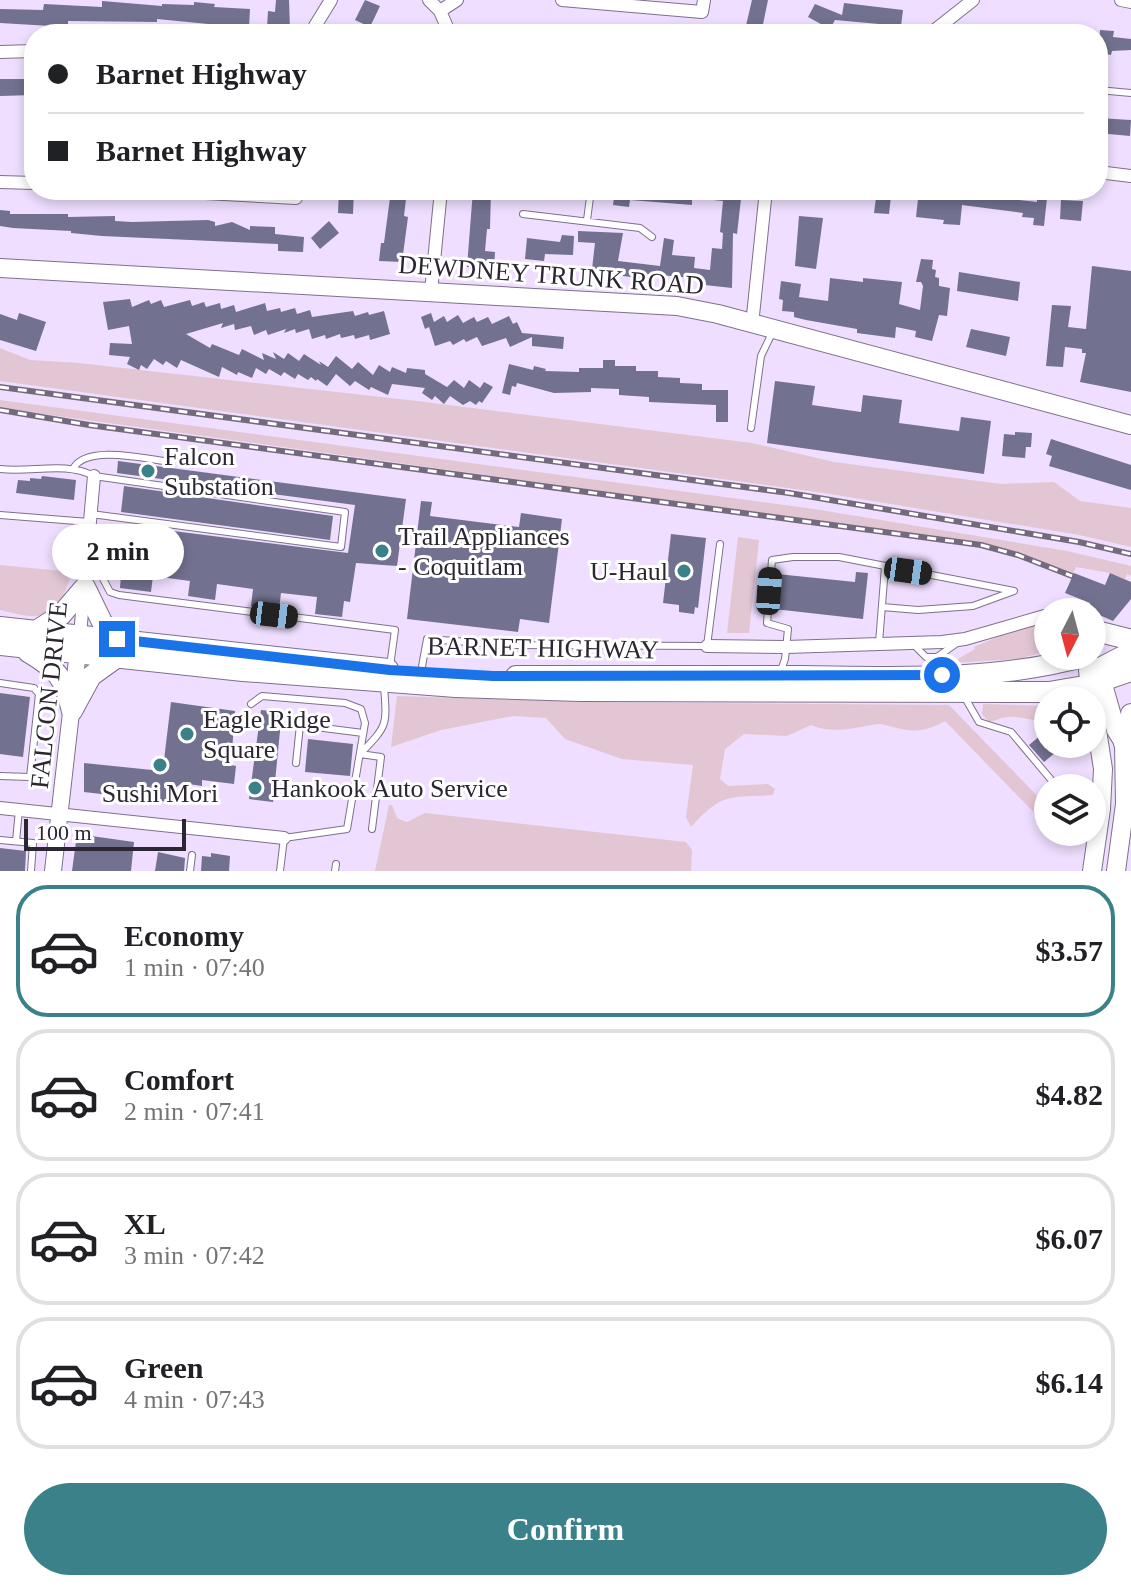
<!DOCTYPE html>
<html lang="en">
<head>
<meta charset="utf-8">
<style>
	:root { --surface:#fff; --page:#f2f2f2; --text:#202124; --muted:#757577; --line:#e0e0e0; --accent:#3a818a }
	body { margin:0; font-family:"Times New Roman",serif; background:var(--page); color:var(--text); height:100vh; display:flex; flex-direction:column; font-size:30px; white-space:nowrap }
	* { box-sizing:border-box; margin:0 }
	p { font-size:26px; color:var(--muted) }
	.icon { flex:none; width:44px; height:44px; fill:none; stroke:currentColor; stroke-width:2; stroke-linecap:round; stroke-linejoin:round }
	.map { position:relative; height:871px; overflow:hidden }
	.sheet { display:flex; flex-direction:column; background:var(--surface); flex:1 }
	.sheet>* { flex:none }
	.banner { position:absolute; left:24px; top:24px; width:1084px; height:176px; border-radius:32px; box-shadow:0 4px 12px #0003; display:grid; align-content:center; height:176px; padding:0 24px; background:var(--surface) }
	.needle { width:52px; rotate:186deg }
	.buttons { position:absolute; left:1034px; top:598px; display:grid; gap:16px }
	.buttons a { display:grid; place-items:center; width:72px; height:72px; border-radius:50%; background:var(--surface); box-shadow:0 4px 12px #0003; font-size:40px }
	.scale { position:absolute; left:24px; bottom:20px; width:162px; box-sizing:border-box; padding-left:8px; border:4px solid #2c2632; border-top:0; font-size:22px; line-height:28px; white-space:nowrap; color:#2c2632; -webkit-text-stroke:6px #fff; paint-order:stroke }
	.end { position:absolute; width:36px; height:36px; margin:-18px; border:10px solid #1a73e8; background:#fff; box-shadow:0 0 0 4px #fff }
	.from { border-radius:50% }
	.bubble { position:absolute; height:56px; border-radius:28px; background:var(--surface); box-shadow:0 4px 12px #0003; font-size:26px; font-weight:800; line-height:56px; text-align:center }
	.car { position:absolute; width:24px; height:48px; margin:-24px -12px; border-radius:10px; box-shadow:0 0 6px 2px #0007; background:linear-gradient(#222 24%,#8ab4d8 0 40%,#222 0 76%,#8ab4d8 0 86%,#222 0) }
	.banner b { display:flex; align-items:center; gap:28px; height:76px; font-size:30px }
	.banner b+b { border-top:2px solid var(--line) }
	.banner i { width:20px; height:20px; background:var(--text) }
	ul { padding:14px 0 0; list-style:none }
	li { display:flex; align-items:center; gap:24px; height:132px; margin:0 16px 12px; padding:0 8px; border:4px solid var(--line); border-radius:32px }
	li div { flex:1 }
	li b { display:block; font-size:30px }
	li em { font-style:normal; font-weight:800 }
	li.current { border-color:var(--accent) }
	li>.icon { width:72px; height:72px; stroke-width:1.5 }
	.primary-button { display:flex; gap:16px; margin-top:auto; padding:16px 24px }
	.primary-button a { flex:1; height:92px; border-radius:48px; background:var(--accent); color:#fff; font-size:32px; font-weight:800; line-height:92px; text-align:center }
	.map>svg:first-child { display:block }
	.green { fill:#e2c6d3 }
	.building { fill:#72718f }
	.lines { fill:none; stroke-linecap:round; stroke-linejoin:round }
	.service-casing { stroke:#7e708d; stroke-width:8 }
	.minor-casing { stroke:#7e708d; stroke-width:14 }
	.tertiary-casing { stroke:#7e708d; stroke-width:18 }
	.secondary-casing { stroke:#7e708d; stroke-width:20 }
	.primary-casing { stroke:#7e708d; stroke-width:22 }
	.service { stroke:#fff; stroke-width:6 }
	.minor { stroke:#fff; stroke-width:12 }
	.tertiary { stroke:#fff; stroke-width:16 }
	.secondary { stroke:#fff; stroke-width:18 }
	.primary { stroke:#fff; stroke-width:20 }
	.rail-casing { stroke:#746a7e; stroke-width:6 }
	.rail { stroke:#fff; stroke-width:3; stroke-dasharray:9; stroke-linecap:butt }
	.route { stroke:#1a73e8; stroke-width:10 }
	.poi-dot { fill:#3a818a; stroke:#fff; stroke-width:3 }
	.labels { text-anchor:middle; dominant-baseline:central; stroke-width:6; stroke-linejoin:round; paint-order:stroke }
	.street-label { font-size:26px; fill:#2c2632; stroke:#fff }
	.poi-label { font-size:26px; fill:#2c2632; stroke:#fff; text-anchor:start }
</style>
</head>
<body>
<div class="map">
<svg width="1131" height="871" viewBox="0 0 1131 871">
	<rect width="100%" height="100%" fill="#efdeff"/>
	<path class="green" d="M0 348 30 360 79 363 417 401 752 443 834 462 1001 484 1054 482 1080 501 1131 508V547L1079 535 824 493 0 381Z
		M0 400 814 509 1067 551 1131 566V576L1127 574 1125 579 1110 573 1076 567 1073 574 1031 558 966 541 50 415 0 407Z
		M738 537 759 540 749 633H727Z
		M0 565 72 572C57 620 46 622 0 610Z
		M1041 624 1048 626V651L1018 659 951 663 975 649 974 647 1011 631Z
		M397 696 589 702 949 705 1048 807V827L945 721C929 730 916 733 897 728 892 727 884 724 879 724 855 727 834 735 811 725L787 736 744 734 725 749 720 779 728 786 768 784 775 789 773 795C728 798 723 792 691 827L686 817 693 765 622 759 565 739 546 718 513 716 441 730 391 747Z
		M983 704 1048 706V725C1037 721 1021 716 1008 717 1000 717 996 722 988 721L982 714Z
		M389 805H392L397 818 407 822 425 813 686 842 692 850 691 871H375Z"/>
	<path class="building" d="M276 0H289L290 29 267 27 268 11 275 12Z
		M365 0 380 6 370 27 355 20Z
		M752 0H768L761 34H744Z
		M102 1 162 6V4L194 5V2L215 4 214 7 250 9 249 28 157 19V22L68 21V24L51 26 0 23V9L43 10 44 4 102 7Z
		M844 3 903 10 901 26 835 20 830 29 808 17 815 4 842 15Z
		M1100 30 1114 31 1113 37 1131 39V50L1112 51 1111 55 1098 53Z
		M0 79H34V95L0 96Z
		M1098 118 1131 120 1130 136 1098 133Z
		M339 190H354L353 214 338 213Z
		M391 190H411L410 200 406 199 404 216 408 217 402 262 379 261 381 243H384Z
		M473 190H491L490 229H487L485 251 495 252 494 269 467 267Z
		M597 190H742L737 234 733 233 732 288 705 285 706 282 682 277 647 274 646 279 623 276V271L592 269 595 243 578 242V231L623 233 618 261 660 266 664 238 674 240 672 255 695 257 694 268 710 270 712 248 722 249 723 233 720 232 723 201 692 198V205L630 200 629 207 613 205 614 198 596 196Z
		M877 190 946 192 947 190H971L1019 195V200L1037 202V197L1047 198 1044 226 1033 225 1034 218 1022 217 1023 213 962 205 960 225 943 224 944 220 916 217 918 199 891 196 889 214 874 213Z
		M1061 200 1083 201 1081 221 1060 219Z
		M0 210 10 211V214H68V217L115 216V221L132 222 208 220 215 222V226L232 222 250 230V226L275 227V234L304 237 303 252 278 251V244L102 236 71 233V231L13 228 0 226Z
		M799 216 823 218 816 269 795 266Z
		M329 221 339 233 320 249 311 238Z
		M562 235 574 236 573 255 545 254 544 261 525 259 527 238 560 242Z
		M921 259 933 260 932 269 936 270 935 277 939 278V286L950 288 947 316 939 315 932 341 915 337 916 331 896 327 895 338 857 333V329L806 320 794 317V312L782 311 783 300 779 299 781 281 801 284 799 297 828 301 830 278 863 282V278L902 282 899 304 920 310 923 286 921 282H916Z
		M1092 266 1131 271V392L1080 382 1086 353H1082V349L1065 347 1063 367 1046 366 1052 305 1071 306 1068 327 1086 329Z
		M959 272 1020 282 1018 301 957 291Z
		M130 299 132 307 149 300 151 304 161 300 164 307 190 300 192 306 204 302 206 307 220 303 221 309 234 305 236 312 265 303 267 311 280 308 281 312 295 308 297 314 310 310 312 317 353 311 355 316 368 312 369 315 384 311 390 334 370 340 369 335 355 339 354 335 341 338 340 334 326 339 325 335 312 339 309 329 296 333 295 329 284 333 286 329 268 335 266 330 254 335 251 326 235 330 234 324 221 328 223 323 186 334 210 348 212 344 239 355 242 349 264 360 262 353 276 359 273 352 284 359 288 353 299 361 304 354 321 365 319 361 328 367 336 356 352 369 358 362 373 375 379 365 390 372 392 367 406 373 407 368 425 370V374L447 387 454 380 464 388 469 380 480 388 484 382 493 387 482 403 479 401 476 405 470 401 463 405 450 396 444 404 435 396 432 400 422 393 425 388 392 384 388 395 371 387 369 390 355 381 350 386 336 374 327 386 317 379 316 381 311 377 308 380 298 374 295 379 284 372 281 376 269 369 266 374 256 368 252 378 238 372 237 375 222 367 219 377 181 360 177 368 166 361 163 365 154 359 147 369 141 365 139 370 127 364 130 357 109 355 110 343 132 344 129 326 108 330 103 302Z
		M19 313 46 322 36 351 0 340V314L17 320Z
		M431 313 434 322 444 316 447 322 458 315 463 323 474 317 477 322 488 317 492 324 509 316 513 324 517 322 522 333 564 337 563 349 532 346V337L510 347 506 338 482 346 477 337 466 342 464 339 453 345 450 341 435 346 429 327 425 329 421 317Z
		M971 329 1010 337 1006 356 966 347Z
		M603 360H615V366H636V371H658V377L680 378V383L702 384V390H728V422H716V405L649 402V397L619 395V389L591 388V392L554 393 517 383 516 387 512 386 510 395 502 393 509 364 533 370 534 366 546 369 545 371 579 372V368H603Z
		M775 381 815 386 812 405 861 412 863 395 902 400 899 423 959 431 961 417 991 421 984 474 767 443Z
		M1015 432 1032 433 1031 447H1026L1025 458 1002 456 1004 434 1015 435Z
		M1051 439 1131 465V490L1049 466 1052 456 1046 454Z
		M118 461 406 499 397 566 356 563 350 602 344 601 342 617 315 614 317 597 281 593 279 609 251 606 253 589 217 584 215 600 188 596 190 581 153 576 151 592 120 588 121 575H116V570L112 569 118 524 348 553 355 505 117 473Z
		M42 476 76 480 74 500 16 493 18 480 30 481V478L41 479Z
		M124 486 333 516 330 540 121 512Z
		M421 501 432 502 430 516 519 527 521 513 562 519 549 623 520 619 518 632 407 619Z
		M671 534 706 538 698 608 695 607 694 614 679 612V605L663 603Z
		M856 572 868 573 863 619 774 609 777 574 855 582Z
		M1074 573 1105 585 1110 573 1131 582V599L1113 621 1088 610 1090 603 1065 593Z
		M0 693 30 697 23 757 0 754Z
		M171 702 235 711 231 765 236 766 234 784 202 780V786L182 783 171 791 170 802 84 792V763L152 770 164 760Z
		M261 710 279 712 278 720 281 721 273 802 249 799Z
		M1041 735 1056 752 1044 762 1029 745Z
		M308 739 353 744 350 776 305 772Z
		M77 834 134 842 131 871H72Z
		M0 848 26 851 25 871H0Z
		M158 852 185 858 184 871H155Z
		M211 853 230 856 229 871H201L202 856 211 857Z"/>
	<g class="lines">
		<g class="service-casing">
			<path id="service" d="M1098 90 1131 93
				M523 214 640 228 652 237
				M587 220 591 190
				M751 428 761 356 773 331
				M0 469C32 473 64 461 94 476L345 512 341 547 91 514
				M73 469C85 445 142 458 164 461
				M0 515 89 522
				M87 570 100 573 110 592 119 595 395 630 390 666
				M879 643 885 567
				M914 645 926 657H937L957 643
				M421 672 427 639 511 645 707 646 720 544
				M780 673 785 659 788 629 767 623 772 560 793 557H839L1014 591 973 606 918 610 882 607
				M0 683 34 688 39 694 30 777 0 776
				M964 696 979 722 1011 732 1058 788
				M251 704 262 696 345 703 361 709 365 723 347 829 284 838 280 871
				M296 763 300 725 363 733
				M372 829 381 757 360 754C388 725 387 726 384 686
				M0 840 33 843 31 871
				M16 841 19 810
				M190 871 192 855
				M335 871 336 864"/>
		</g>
		<g class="minor-casing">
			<path id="minor" d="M429 0 440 11 450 34
				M562 0 702 12 704 0
				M1121 0 1131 2
				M440 11 457 0
				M313 34 315 26 331 0
				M930 34 973 0
				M0 52 34 51
				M1098 172 1131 176
				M0 182 34 183
				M149 190 296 198 297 190
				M431 292 441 190
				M752 325 766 190
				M80 635 94 476
				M707 646 786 647 942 642 965 639 1048 615
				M0 808 284 838"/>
		</g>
		<g class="tertiary-casing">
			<path id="tertiary" d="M53 871 79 642"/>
		</g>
		<g class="secondary-casing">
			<path id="secondary" d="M0 268 677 306 718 314 1131 425
				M1098 667 1116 730 1124 743 1125 804 1116 871
				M1088 671 1103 769 1101 809 1092 871"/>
		</g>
		<g class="primary-casing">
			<path id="primary" d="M0 627 388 669
				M1092 630 1128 639
				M36 631 61 615 85 587 102 622 117 639
				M0 645 243 671 456 687 580 691 1049 692 1090 685 1131 671
				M28 652C58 670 64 677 72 711
				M516 676C611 676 707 676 802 676 897 677 994 682 1086 656
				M1090 685 1102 667 1131 652
				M72 711 91 676 116 658
				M1092 714 1097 718
				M1124 743 1130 731 1131 714"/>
		</g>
		<use href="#service" class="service"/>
		<use href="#minor" class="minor"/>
		<use href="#tertiary" class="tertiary"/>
		<use href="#secondary" class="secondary"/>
		<use href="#primary" class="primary"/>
		<g class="rail-casing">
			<path id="rail" d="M0 387 789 493 1079 542 1131 554
				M0 410 89 425 981 545 1018 555 1072 576"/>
		</g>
		<use href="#rail" class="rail"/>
	</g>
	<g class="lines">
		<path class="route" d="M117 639 390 670 493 676 942 675"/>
	</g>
	<g class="poi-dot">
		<circle cx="148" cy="471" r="8"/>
		<circle cx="382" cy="551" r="8"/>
		<circle cx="684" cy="571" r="8"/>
		<circle cx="187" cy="734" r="8"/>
		<circle cx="160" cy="765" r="8"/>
		<circle cx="255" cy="788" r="8"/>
	</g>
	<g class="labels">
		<g class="street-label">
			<text transform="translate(551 275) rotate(4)">DEWDNEY TRUNK ROAD</text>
			<text transform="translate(543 648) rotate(1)">BARNET HIGHWAY</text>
			<text transform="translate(49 695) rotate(-84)">FALCON DRIVE</text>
		</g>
		<g class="poi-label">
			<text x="164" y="456">Falcon<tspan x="164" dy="30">Substation</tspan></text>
			<text x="398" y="536">Trail Appliances<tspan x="398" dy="30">- Coquitlam</tspan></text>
			<text x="668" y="571" text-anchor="end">U-Haul</text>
			<text x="203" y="719">Eagle Ridge<tspan x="203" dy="30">Square</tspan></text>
			<text x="271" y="788">Hankook Auto Service</text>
			<text x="160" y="793" text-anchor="middle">Sushi Mori</text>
		</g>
	</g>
</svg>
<div class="buttons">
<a><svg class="needle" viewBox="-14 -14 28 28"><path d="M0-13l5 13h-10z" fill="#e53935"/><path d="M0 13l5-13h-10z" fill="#757577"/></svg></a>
<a><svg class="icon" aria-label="locate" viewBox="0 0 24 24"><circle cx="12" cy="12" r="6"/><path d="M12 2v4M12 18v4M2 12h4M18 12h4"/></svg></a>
<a><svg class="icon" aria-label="layers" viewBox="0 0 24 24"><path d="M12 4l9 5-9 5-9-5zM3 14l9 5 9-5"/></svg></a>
</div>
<div class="scale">100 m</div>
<i class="end from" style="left:942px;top:675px"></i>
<i class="end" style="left:117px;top:639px"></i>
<div class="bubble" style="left:52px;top:524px;width:132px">2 min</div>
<i class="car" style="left:908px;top:571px;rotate:98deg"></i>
<i class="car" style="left:769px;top:591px;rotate:4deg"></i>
<i class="car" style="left:274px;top:615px;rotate:97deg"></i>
<div class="banner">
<b><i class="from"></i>Barnet Highway</b>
<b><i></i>Barnet Highway</b>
</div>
</div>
<section class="sheet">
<ul>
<li class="current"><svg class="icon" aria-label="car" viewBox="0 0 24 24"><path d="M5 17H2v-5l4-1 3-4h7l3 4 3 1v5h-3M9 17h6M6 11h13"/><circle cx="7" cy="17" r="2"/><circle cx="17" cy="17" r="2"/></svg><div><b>Economy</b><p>1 min · 07:40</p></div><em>$3.57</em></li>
<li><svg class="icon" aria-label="car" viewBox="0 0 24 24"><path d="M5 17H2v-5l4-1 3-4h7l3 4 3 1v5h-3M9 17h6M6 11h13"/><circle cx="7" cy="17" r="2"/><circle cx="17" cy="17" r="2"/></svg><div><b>Comfort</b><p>2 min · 07:41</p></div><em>$4.82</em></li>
<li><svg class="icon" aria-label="car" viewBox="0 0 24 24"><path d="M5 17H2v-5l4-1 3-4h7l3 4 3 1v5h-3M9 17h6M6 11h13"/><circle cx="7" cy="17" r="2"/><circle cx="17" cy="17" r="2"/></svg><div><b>XL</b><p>3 min · 07:42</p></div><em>$6.07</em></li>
<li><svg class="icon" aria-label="car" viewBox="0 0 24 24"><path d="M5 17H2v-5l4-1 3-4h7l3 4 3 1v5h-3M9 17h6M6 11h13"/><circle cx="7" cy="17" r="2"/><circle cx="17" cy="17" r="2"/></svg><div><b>Green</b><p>4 min · 07:43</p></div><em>$6.14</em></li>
</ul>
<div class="primary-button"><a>Confirm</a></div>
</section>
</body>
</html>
